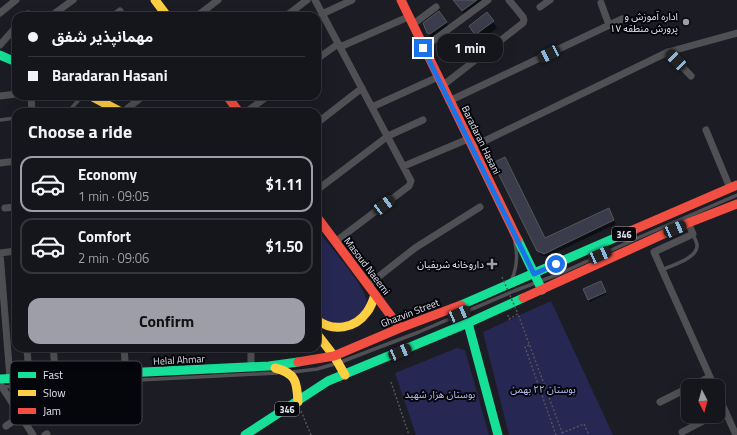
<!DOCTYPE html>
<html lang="en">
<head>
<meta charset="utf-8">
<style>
	:root { --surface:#15161b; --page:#1e1f24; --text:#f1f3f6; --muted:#9d9fa3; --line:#34353a; --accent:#9d9ea7 }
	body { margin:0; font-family:"Titillium Web","Noto Sans Arabic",sans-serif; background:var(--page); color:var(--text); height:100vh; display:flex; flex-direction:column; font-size:15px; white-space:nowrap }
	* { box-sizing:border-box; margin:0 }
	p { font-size:13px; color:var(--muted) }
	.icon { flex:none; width:22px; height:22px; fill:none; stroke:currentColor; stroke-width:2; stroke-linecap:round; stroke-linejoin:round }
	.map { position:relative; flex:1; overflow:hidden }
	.side { position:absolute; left:12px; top:108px; width:309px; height:244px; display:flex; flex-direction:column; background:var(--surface); border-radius:12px; box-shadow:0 4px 16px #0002,0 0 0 1px var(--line) }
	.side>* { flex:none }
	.guide { position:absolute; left:12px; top:12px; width:309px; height:88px; border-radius:12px; box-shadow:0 4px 16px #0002,0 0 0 1px var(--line); display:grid; align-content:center; height:88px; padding:0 16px; background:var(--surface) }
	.needle { width:26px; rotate:174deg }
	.buttons { position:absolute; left:681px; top:379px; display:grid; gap:8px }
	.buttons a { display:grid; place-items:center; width:44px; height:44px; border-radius:8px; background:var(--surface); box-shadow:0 4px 16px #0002,0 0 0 1px var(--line); font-size:20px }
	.end { position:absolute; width:18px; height:18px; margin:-9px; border:5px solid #1a73e8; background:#fff; box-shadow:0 0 0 2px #fff }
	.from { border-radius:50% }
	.bubble { position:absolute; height:28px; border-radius:12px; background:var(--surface); box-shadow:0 4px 16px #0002,0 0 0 1px var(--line); font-size:13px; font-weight:700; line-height:28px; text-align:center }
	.car { position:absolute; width:12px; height:24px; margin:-12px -6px; border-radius:5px; box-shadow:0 0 3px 1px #0007; background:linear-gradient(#222 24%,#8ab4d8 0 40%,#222 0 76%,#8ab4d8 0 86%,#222 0) }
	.guide b { display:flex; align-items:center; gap:14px; height:38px; font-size:15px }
	.guide b+b { border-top:1px solid var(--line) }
	.guide i { width:10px; height:10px; background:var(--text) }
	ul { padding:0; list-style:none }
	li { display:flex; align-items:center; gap:12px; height:56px; margin:0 8px 6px; padding:0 8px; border:2px solid var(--line); border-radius:12px }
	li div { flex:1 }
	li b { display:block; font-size:15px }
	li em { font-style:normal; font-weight:700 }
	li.on { border-color:var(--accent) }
	li>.icon { width:36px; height:36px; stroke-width:1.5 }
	h2 { padding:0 16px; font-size:18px; line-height:48px }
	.cta { display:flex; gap:8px; margin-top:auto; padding:8px 16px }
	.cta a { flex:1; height:46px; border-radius:12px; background:var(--accent); color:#111; font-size:16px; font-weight:700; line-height:46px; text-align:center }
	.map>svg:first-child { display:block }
	.green { fill:#262752 }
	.shadow { fill:#0007 }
	.building { fill:#3b3c4b; stroke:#55565d }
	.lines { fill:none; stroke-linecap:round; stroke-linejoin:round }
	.path { stroke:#535458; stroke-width:1.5; stroke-dasharray:2 2; stroke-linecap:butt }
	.lane { stroke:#505054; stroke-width:3.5 }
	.street { stroke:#505054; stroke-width:7 }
	.fast { stroke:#16e098; stroke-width:9 }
	.slow { stroke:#ffcf43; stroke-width:9 }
	.jam { stroke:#f24e42; stroke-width:9 }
	.path-bridge { stroke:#535458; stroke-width:1.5; stroke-dasharray:2 2; stroke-linecap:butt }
	.route { stroke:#1a73e8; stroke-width:5 }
	.poi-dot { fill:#9d9ea7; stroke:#05060b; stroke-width:1.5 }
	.labels { text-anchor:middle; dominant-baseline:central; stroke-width:4; stroke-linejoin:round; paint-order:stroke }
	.shield { fill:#05060b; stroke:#a0a1aa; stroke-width:1 }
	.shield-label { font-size:9px; font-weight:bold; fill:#e2e4ee }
	.poi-label { font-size:10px; fill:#e2e4ee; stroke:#05060b; text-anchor:end }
	.street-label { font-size:10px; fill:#e2e4ee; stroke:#05060b }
	.park-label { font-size:10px; fill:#b6bef4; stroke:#05060b }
	.key { fill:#05060b; stroke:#47494f; stroke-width:1 }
	.key-label { font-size:11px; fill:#e2e4ee }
</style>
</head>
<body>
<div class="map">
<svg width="737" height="435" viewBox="0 0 737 435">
	<rect width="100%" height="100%" fill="#1c1d24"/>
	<path class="green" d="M322 236C331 247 370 292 367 305 366 312 353 319 347 324L326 323 317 313V239Z
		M551 301 613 435H509L483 332Z
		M457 348 465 350 489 435H416L395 373Z"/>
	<path class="shadow" d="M453 0H489L466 17Z
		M446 22 450 29 432 39 428 33Z
		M493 22 497 28 480 41 474 33Z
		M610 213 616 224 547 257 540 255 538 251 545 240Z
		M601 283 606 294 590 302 585 290Z"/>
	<path class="building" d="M453 0H477L462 11Z
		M439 11 447 22 430 34 427 33 423 23Z
		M487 12 494 21 475 35 469 26Z
		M505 157 545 238 609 208 614 220 544 254 537 251 493 163Z
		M601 281 606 292 588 300 583 289Z"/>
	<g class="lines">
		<path class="path" d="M508 315 509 319 518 314 563 435
			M529 345 525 347 556 435
			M391 382 409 435
			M301 411 311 435
			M562 433 584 424 589 435"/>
		<path class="lane" d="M64 112 69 111 82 96
			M0 120 16 118
			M662 270C672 265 699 258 697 244 696 241 694 237 693 234
			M512 279C517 267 518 256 515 243
			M293 372 317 369 338 363 419 332 514 291 559 274 640 237 737 195
			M1 387 277 373"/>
		<path class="street" d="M315 0 411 181 409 186 335 242
			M601 3 609 25
			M540 7 550 0
			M0 13 16 0
			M322 14 352 0
			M26 16 28 14 29 16
			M51 16 73 0
			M113 16 120 11
			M197 16 218 0
			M286 16 307 0
			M412 25 436 7
			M0 45 16 27
			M340 47 408 17
			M423 48 488 0
			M668 52 691 76
			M317 59 338 44
			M442 86 523 23 524 20 523 17 509 0
			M0 96 16 94
			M31 96 32 112
			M449 101 622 19
			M372 107 438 77
			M128 108 143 96
			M246 112 268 96
			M317 123 362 88
			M706 130 730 188
			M472 147 668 52 737 33
			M0 163 16 161
			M404 166 468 139
			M317 190 388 136 423 120
			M5 208 16 207
			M688 223 693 234 654 252 714 386
			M368 285 415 248 480 207
			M27 348 29 377
			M53 348 56 376
			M124 348 126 373
			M251 348V367
			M10 378 0 253 16 251
			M0 384 33 435
			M692 386 710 377
			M718 395 736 435
			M660 402 688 388
			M6 426 21 416
			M682 432 713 416
			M45 435 47 434"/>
		<path class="fast" d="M0 55 16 62
			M518 240 542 290
			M461 305 626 233
			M468 323 498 435
			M0 379 269 366 298 362
			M245 435 328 381 468 323 523 298"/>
		<path class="slow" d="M155 0 167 16
			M91 96 121 112
			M317 320C333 332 355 329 367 312 371 307 373 301 375 295
			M317 334 334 356 345 375
			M275 368C296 373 297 382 298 402"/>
		<path class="jam" d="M401 0 518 240
			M227 96 239 112
			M317 217 400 328
			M626 233 737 185
			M523 298 688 223 737 204
			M298 362 334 356 400 328 461 305"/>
		<path class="path-bridge" d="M502 277 518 314"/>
	</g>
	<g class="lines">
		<path class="route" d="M423 48 534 274 556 264"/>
	</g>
	<g class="poi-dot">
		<circle cx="686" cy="22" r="4"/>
		<path d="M490 258h4v4h4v4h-4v4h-4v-4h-4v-4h4z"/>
	</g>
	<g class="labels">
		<g class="shield">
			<rect x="612" y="227" width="24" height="14" rx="3"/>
			<rect x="275" y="402" width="24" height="14" rx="3"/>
		</g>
		<g class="shield-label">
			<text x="624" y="234">346</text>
			<text x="287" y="409">346</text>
		</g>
		<g class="poi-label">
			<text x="678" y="16">اداره آموزش و<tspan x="678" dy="12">پرورش منطقه ۱۷</tspan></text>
			<text x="484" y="264">داروخانه شریفیان</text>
		</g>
		<g class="street-label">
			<text transform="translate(481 140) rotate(64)">Baradaran Hasani</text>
			<text transform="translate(367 266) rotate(53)">Masoud Naeemi</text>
			<text transform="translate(410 313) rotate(-21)">Ghazvin Street</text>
			<text transform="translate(179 360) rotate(-3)">Helal Ahmar</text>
		</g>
		<g class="park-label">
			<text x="543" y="389">بوستان ۲۲ بهمن</text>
			<text x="440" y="394">بوستان هزار شهید</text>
		</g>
	</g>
	<rect x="10" y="361" width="132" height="64" rx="6" class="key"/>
	<rect x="18" y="372" width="18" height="6" fill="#16e098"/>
	<rect x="18" y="390" width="18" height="6" fill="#ffcf43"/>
	<rect x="18" y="408" width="18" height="6" fill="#f24e42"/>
	<g class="key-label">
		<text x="43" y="379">Fast</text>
		<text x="43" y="397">Slow</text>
		<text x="43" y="415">Jam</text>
	</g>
</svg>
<div class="buttons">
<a><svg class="needle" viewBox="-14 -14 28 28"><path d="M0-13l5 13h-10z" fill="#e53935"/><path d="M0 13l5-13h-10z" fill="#9d9fa3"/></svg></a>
</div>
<i class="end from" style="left:556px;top:264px"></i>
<i class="end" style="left:423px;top:48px"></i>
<div class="bubble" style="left:437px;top:34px;width:66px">1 min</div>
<i class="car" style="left:549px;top:54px;rotate:244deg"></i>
<i class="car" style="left:676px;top:60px;rotate:316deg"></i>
<i class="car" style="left:384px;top:205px;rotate:53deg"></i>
<i class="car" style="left:675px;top:229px;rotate:66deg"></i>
<i class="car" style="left:600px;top:255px;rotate:66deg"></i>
<i class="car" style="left:459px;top:314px;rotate:67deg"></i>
<i class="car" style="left:400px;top:352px;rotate:67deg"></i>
<div class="guide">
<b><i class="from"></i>مهمانپذیر شفق</b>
<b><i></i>Baradaran Hasani</b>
</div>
<section class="side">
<h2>Choose a ride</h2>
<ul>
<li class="on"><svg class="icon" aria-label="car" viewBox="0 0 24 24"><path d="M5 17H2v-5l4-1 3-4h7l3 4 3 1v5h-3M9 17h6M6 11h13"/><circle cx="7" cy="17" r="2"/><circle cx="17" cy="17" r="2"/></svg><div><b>Economy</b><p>1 min · 09:05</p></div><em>$1.11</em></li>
<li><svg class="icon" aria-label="car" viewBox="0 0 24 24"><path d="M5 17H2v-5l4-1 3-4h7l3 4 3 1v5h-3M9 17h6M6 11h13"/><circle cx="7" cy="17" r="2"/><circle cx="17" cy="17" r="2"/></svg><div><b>Comfort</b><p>2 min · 09:06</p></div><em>$1.50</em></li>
</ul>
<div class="cta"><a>Confirm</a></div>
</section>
</div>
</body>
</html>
